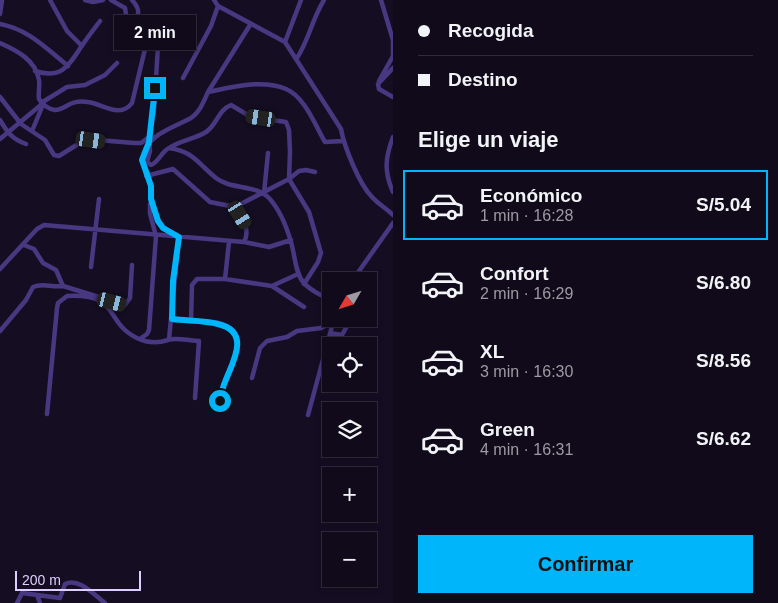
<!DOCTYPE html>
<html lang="es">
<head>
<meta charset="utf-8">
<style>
	:root { --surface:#100a1a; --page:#191323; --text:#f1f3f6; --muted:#9c9aa2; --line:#302b39; --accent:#00b5fa }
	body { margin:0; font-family:Arial,sans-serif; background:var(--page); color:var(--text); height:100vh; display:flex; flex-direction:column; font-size:19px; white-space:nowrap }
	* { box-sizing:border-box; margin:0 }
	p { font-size:16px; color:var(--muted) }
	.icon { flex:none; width:28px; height:28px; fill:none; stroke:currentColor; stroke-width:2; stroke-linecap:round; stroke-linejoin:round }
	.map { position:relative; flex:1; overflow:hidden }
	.sheet { display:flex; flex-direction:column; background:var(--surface); width:385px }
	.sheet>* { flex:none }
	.hud { display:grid; align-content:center; height:110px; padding:0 25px; background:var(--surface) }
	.needle { width:32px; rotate:231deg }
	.fabs { position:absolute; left:322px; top:272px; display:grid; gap:10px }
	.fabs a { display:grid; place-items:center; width:55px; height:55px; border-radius:0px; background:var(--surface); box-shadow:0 2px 8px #0003,0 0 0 1px var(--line); font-size:25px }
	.scale { position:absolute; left:15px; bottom:12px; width:126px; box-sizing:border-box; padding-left:5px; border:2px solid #ddcfff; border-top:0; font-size:14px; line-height:18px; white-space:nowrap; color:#ddcfff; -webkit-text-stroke:4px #150e23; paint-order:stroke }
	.end { position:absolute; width:22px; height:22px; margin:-11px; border:6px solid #00b5fa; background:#111; box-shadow:0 0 0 2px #111 }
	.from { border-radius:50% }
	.bubble { position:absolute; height:35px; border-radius:0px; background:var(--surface); box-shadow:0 2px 8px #0003,0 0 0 1px var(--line); font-size:16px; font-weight:600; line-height:35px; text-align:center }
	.car { position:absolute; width:15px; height:30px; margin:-15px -8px; border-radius:6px; box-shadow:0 0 4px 1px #0007; background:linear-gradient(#222 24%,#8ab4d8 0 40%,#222 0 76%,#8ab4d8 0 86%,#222 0) }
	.hud b { display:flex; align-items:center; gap:18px; height:48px; font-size:19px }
	.hud b+b { border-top:1px solid var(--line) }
	.hud i { width:12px; height:12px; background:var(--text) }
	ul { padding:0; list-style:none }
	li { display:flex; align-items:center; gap:15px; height:70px; margin:0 10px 8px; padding:0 15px; border:2px solid transparent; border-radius:0px }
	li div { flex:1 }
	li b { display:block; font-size:19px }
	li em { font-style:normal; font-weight:600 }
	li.on { border-color:var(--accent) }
	li>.icon { width:45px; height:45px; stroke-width:1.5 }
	h2 { padding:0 25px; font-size:22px; line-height:60px }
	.cta { display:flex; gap:10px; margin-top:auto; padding:10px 25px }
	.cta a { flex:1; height:58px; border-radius:0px; background:var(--accent); color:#111; font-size:20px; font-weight:600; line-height:58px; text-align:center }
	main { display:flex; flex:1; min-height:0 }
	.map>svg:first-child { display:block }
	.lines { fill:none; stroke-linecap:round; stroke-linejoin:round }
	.street { stroke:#483882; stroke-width:4.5 }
	.route { stroke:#00b5fa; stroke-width:6 }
</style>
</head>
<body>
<main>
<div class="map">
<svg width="393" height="603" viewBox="0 0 393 603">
	<rect width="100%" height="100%" fill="#150e23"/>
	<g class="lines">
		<path class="street" d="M50 0 67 31 82 46
			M85 0 93 2 103 0
			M111 0 125 8 129 34 145 49
			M132 0C143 12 136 16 136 29L150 40
			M214 0 218 6 285 42 341 129C344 146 359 184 372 197 377 203 386 208 393 215
			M0 14 2 1
			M0 24C28 29 47 49 68 66
			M285 42 301 0
			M0 43C16 50 36 60 39 80 40 86 38 93 39 99 43 105 48 109 55 110 66 110 69 99 88 102 103 104 120 119 132 103L145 49 150 40 155 41 158 46 154 111 149 137 150 151 147 162 151 165C159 162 161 152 169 148 195 152 197 163 216 178 231 190 255 184 269 198 279 209 287 228 291 242 295 255 295 272 303 282 310 291 322 295 331 301
			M297 58C309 40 312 19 324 0
			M393 68 378 84 379 89 393 97
			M35 71C61 79 68 67 81 47 87 38 94 29 100 21
			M183 78 211 26 218 6
			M379 81 393 56V40L381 0
			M208 92 250 25
			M0 97 21 124 45 140 54 155 59 156 86 139 134 143H141L149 137
			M41 103 67 87 85 85 105 75 117 63
			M0 120C7 132 12 139 26 144
			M32 131 42 107
			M393 137C385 158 384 172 393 192
			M0 139 42 104
			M169 148C181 140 195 139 206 132 217 125 218 110 231 105L251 117 286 122 289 130 290 152 289 179 309 212 321 253 318 262 304 284
			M146 176 173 169 210 202 235 207 289 179 299 171 306 170 315 172
			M264 193 268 153
			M235 207C242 219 251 229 244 242
			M24 245 34 249 43 263 56 270 63 286 125 305 130 298 132 265
			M91 267 99 199
			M0 269 37 229 44 225 244 242 269 247 291 240
			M225 279 229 242
			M352 281 393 223
			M272 286 304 307
			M172 319C187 321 203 320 218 323 255 332 229 365 224 385 221 393 220 402 217 411
			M191 321 192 285 197 279H225L272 286 298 274
			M0 331 26 300 33 287C43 282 52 288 63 286
			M330 333 342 335 351 319
			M140 339 147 334 149 330 156 236 150 214V204
			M169 339 179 237 163 227 158 221 151 199V186L142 160C146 134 171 129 191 118 200 112 204 101 208 92 232 87 263 79 286 89 305 97 315 125 325 142L343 141
			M252 378 260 348 267 341 287 337 297 331 321 328 334 320
			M47 414 57 308 58 303 67 296C122 293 103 323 139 339 148 343 159 343 168 340 176 337 191 341 199 341L195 398
			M308 415 334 319
			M37 595 40 603
			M17 603 22 593 60 598 65 584C79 577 94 595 105 603"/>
	</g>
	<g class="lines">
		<path class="route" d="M155 88 149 142 142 160 151 186V199L158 221 163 228 179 237 173 281 172 319C187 321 204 320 218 324 252 332 232 363 225 382 222 388 222 395 220 401"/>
	</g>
</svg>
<div class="fabs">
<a><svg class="needle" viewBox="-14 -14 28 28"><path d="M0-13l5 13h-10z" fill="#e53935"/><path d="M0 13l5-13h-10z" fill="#9c9aa2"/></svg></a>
<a><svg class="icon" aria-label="locate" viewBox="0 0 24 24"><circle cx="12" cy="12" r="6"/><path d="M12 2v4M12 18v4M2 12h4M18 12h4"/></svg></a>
<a><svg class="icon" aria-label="layers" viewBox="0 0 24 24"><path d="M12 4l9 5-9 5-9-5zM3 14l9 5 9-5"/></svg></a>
<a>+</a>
<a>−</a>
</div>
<div class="scale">200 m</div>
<i class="end from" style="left:220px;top:401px"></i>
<i class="end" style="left:155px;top:88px"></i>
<div class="bubble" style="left:114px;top:15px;width:82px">2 min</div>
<i class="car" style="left:261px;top:118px;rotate:279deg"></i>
<i class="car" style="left:91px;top:140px;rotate:98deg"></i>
<i class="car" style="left:240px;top:215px;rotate:148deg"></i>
<i class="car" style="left:112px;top:302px;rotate:104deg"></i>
</div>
<section class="sheet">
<div class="hud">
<b><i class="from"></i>Recogida</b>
<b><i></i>Destino</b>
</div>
<h2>Elige un viaje</h2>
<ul>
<li class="on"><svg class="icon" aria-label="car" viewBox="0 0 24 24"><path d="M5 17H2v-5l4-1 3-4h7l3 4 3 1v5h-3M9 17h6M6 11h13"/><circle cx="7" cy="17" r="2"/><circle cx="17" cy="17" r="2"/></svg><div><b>Económico</b><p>1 min · 16:28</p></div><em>S/5.04</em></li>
<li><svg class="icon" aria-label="car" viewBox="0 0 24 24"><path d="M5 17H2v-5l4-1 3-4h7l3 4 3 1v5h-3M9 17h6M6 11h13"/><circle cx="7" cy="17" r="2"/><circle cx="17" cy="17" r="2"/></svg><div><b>Confort</b><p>2 min · 16:29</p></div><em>S/6.80</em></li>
<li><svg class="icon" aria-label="car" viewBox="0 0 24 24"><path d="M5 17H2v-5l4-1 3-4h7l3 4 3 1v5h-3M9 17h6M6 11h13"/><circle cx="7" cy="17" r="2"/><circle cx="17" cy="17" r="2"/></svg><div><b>XL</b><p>3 min · 16:30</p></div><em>S/8.56</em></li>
<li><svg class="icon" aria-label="car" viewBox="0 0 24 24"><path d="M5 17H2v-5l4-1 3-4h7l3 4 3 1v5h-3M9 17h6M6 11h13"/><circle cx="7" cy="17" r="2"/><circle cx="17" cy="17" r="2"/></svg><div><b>Green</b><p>4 min · 16:31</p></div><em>S/6.62</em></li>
</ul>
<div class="cta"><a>Confirmar</a></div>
</section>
</main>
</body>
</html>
